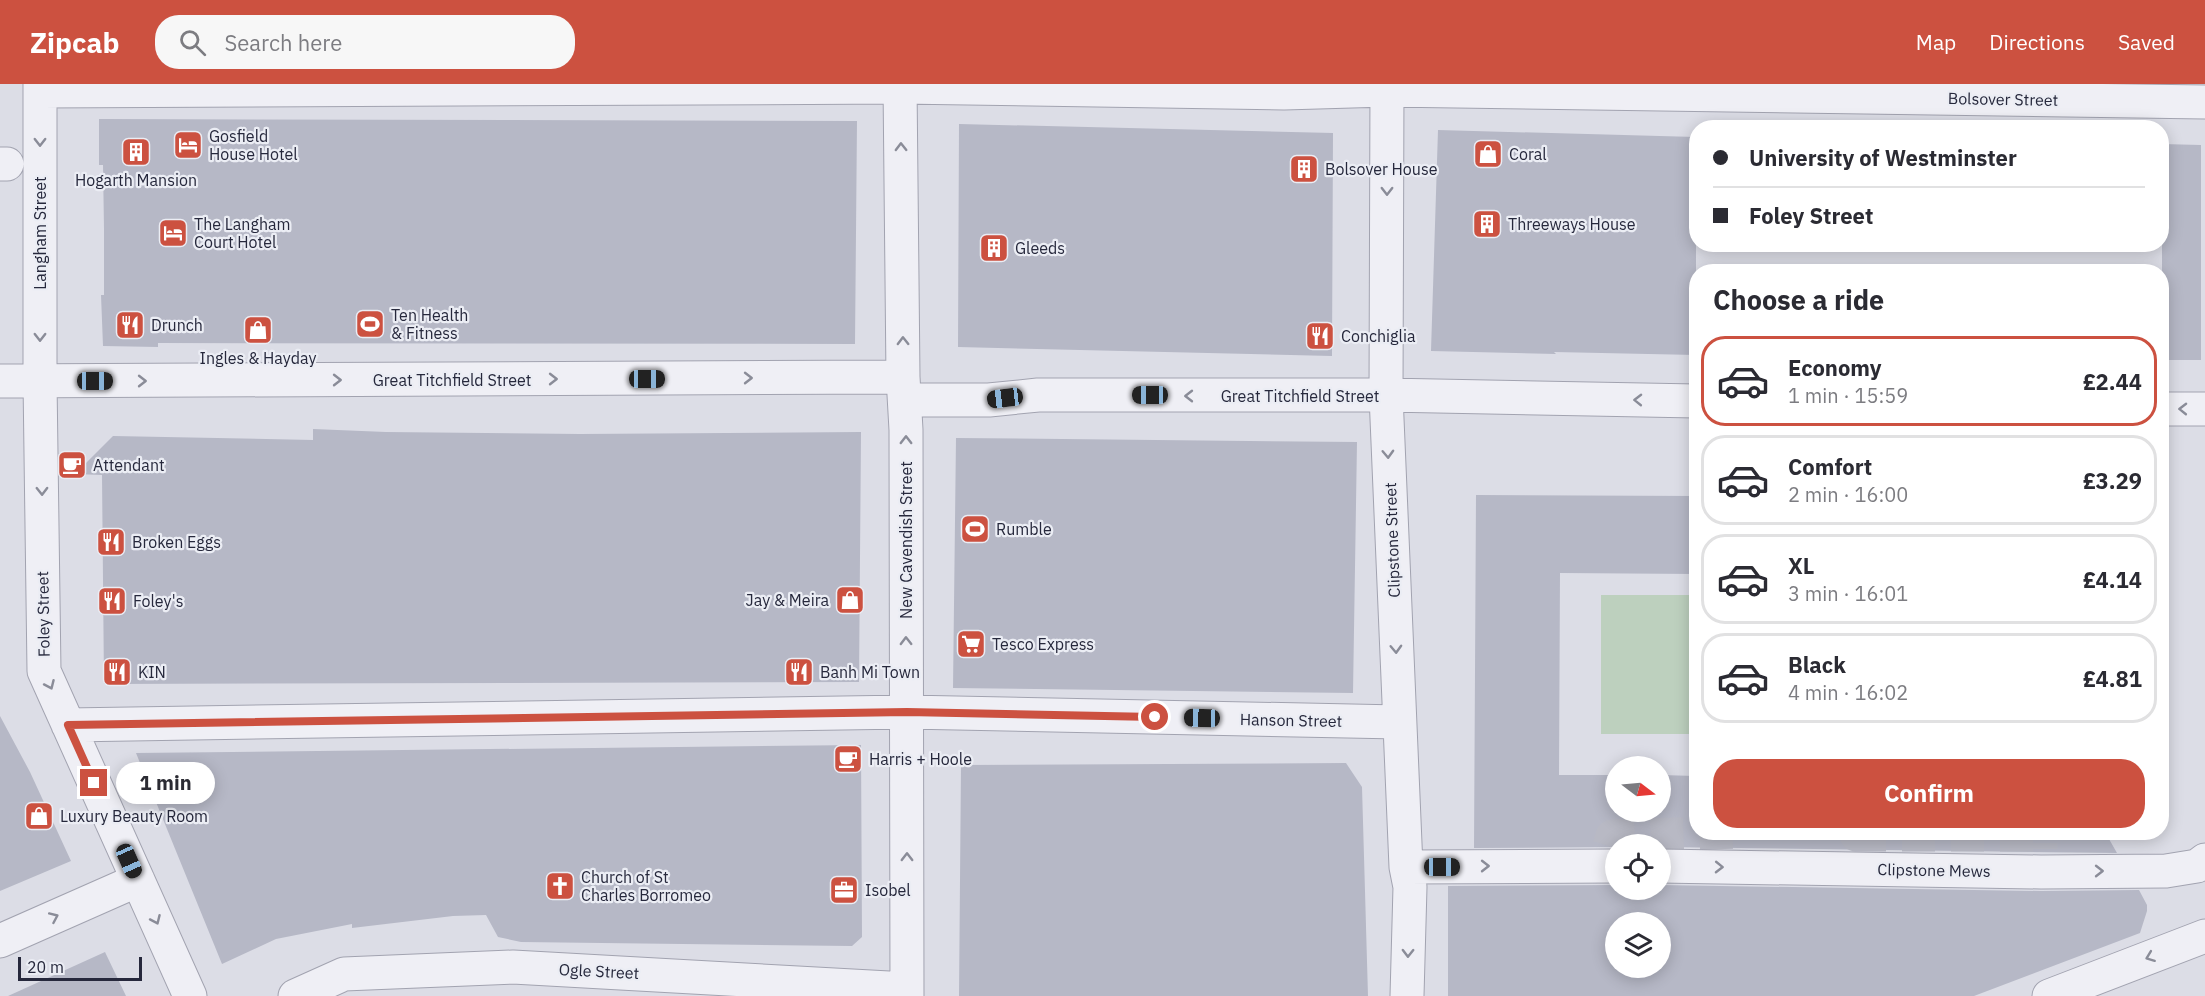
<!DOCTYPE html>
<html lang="en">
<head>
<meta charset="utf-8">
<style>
	:root { --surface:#fff; --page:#f7f7f7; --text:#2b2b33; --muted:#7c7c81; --line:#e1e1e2; --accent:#cc5140 }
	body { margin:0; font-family:"IBM Plex Sans",sans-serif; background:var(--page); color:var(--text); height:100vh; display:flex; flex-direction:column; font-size:22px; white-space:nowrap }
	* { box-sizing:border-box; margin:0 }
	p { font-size:20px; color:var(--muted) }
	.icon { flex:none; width:33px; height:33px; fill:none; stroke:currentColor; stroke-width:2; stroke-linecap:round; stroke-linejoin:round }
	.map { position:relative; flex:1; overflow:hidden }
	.details { position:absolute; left:1689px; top:180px; width:480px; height:576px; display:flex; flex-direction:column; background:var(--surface); border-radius:24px; box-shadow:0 3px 15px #0003 }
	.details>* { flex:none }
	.guide { position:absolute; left:1689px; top:36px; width:480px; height:132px; border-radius:24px; box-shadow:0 3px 15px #0003; display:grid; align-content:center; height:132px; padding:0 24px; background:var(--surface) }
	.needle { width:39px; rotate:106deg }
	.controls { position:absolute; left:1605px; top:672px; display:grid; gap:12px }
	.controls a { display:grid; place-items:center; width:66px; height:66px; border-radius:50%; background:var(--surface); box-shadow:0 3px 15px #0003; font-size:30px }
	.scale { position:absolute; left:18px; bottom:15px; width:124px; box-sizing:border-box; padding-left:6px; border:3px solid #26283c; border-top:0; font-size:16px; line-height:21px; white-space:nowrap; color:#26283c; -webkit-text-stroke:4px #ebedf4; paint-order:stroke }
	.end { position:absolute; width:27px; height:27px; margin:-14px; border:8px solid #cc5140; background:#fff; box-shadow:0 0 0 3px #fff }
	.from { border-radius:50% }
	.bubble { position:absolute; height:42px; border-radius:21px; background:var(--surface); box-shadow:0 3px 15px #0003; font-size:20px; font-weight:800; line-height:42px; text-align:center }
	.car { position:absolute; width:18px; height:36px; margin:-18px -9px; border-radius:8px; box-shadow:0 0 4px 2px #0007; background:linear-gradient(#222 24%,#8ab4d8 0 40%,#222 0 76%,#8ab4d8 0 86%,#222 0) }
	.guide b { display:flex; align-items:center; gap:21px; height:57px; font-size:22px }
	.guide b+b { border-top:2px solid var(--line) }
	.guide i { width:15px; height:15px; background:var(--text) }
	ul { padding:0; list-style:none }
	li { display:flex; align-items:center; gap:18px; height:90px; margin:0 12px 9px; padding:0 12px; border:3px solid var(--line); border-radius:24px }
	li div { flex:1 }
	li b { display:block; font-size:22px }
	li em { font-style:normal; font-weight:800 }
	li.on { border-color:var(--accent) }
	li>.icon { width:54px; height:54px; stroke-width:1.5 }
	h2 { padding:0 24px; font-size:27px; line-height:72px }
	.button { display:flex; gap:12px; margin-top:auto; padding:12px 24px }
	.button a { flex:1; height:69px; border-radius:24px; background:var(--accent); color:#fff; font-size:24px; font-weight:800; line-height:69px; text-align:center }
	header { display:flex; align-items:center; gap:36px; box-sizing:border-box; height:84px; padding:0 30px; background:var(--accent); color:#fff }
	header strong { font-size:28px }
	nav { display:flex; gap:33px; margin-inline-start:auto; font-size:21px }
	.search { width:420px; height:54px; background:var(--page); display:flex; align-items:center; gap:15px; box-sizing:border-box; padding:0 21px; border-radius:24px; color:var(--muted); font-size:22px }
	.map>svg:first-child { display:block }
	.green { fill:#bdd0be }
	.building { fill:#b6b8c6; fill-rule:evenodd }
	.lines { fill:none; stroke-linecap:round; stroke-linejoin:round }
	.minor-tunnel { stroke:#b8b9c4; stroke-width:33; stroke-dasharray:33 16; stroke-linecap:butt }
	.minor-casing { stroke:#a2a3b0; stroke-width:35 }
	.minor { stroke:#efeff5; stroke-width:33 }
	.oneway { stroke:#8a8c98 }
	.route { stroke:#cc5140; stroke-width:8 }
	.labels { text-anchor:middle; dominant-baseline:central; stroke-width:4.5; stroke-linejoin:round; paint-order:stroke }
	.street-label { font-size:16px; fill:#26283c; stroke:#ebedf4 }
	.poi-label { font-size:16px; fill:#26283c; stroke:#ebedf4; text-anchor:start }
</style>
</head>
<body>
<header>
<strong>Zipcab</strong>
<div class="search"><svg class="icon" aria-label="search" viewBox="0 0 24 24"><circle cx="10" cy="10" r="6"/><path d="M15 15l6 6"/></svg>Search here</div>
<nav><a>Map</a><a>Directions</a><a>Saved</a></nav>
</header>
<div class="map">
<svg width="2205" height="912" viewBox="0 0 2205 912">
	<rect width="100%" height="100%" fill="#dcdde6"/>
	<path class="green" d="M1601 511H1696V650H1601Z"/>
	<path class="building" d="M99 35 857 37 855 260 158 259V263L103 262 101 211H104V145L103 81H99Z
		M959 40 1333 49 1332 272 958 263Z
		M1438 46 1696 53V271L1554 268 1556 270 1431 267Z
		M2162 60 2201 61V276H2162Z
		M313 345 386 348 580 350 861 348 859 598 104 600 102 391 75 390 113 352 313 356Z
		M956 354 1357 358 1353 609 953 604Z
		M1476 411 1696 412V490L1560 489 1559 691H1616V728H1660V691L1696 692V748H2105L2117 769 1660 763V760H1616V763L1474 764Z
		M0 632 30 688 71 777 0 807Z
		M861 661 862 853 852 862 521 858 498 853 486 831 453 832 352 844V840L276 855 222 880 136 669Z
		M1346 679 1362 703 1368 912H959L961 681Z
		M1616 801V806H1660V801L2041 807 2139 806 2147 821V827L2140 849 1974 912H1448V802ZM1616 838H1660V884H1616Z
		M105 868 126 912H8Z"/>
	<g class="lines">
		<path class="minor-tunnel" d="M1856 748V751H2041V765
			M1609 762 1612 752 1744 748"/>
		<g class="minor-casing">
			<path id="minor" d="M40 0V297L44 587 190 912
				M900 0 903 293 906 346 907 912
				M1387 0 1386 311 1406 783 1410 803 1407 912
				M40 7 900 3 1284 9 1386 6 2205 18
				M0 80H7
				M0 297 903 293
				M905 316H989L1038 311H1386L1696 317
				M2162 325H2205
				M68 641 907 628 1399 638
				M1660 782 2041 788 2166 787 2197 782 2205 776
				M1406 783 1616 782
				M0 857 138 796
				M295 912 344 890 513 883 907 905
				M2049 912 2205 852"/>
		</g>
		<use href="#minor" class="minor"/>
	</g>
	<defs><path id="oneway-chevron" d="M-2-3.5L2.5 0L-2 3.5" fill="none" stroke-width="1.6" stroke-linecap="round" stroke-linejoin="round" transform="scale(1.5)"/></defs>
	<g class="oneway">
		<use href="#oneway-chevron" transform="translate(40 58) rotate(90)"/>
		<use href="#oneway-chevron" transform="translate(901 63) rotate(-91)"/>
		<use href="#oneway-chevron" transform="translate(1387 107) rotate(90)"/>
		<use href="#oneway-chevron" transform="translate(40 253) rotate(90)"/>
		<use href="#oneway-chevron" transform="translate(903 257) rotate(-91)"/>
		<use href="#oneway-chevron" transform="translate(748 294)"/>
		<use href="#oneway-chevron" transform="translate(553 295)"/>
		<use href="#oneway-chevron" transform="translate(337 296)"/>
		<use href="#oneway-chevron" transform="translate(142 297)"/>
		<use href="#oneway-chevron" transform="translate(1189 312) rotate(-180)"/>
		<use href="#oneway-chevron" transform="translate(1638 316) rotate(-179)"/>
		<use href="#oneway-chevron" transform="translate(2183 325) rotate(-179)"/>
		<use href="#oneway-chevron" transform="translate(906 356) rotate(-90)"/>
		<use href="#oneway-chevron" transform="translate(1388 370) rotate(88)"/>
		<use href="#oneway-chevron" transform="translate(42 407) rotate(89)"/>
		<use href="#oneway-chevron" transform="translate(906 557) rotate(-91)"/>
		<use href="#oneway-chevron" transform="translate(1396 565) rotate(88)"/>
		<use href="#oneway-chevron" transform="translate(50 601) rotate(66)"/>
		<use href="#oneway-chevron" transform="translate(907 773) rotate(-90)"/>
		<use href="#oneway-chevron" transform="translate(1485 782)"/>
		<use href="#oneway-chevron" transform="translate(1719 783) rotate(1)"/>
		<use href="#oneway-chevron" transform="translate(2099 787)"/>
		<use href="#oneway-chevron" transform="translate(54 833) rotate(-24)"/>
		<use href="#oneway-chevron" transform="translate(156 836) rotate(66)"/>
		<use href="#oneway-chevron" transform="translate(1408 869) rotate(91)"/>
		<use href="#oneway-chevron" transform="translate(2150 873) rotate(159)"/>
	</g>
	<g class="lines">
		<path class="route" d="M94 699 68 641 907 628 1155 633"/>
	</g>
	<defs>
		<g id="hotel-square" transform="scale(1.5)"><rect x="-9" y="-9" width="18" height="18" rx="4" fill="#cc5140" stroke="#ebedf4"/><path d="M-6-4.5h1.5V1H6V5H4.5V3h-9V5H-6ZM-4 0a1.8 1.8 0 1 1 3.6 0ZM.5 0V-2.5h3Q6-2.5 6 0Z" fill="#fff"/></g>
		<g id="building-square" transform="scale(1.5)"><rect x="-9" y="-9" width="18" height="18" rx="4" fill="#cc5140" stroke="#ebedf4"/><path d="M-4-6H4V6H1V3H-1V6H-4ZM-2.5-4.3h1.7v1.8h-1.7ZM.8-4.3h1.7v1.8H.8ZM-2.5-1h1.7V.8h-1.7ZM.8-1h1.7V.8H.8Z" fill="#fff"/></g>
		<g id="shop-square" transform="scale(1.5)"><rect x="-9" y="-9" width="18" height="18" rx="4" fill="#cc5140" stroke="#ebedf4"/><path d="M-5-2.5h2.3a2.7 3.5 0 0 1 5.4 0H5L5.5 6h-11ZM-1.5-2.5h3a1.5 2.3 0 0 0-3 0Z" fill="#fff"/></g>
		<g id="stadium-square" transform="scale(1.5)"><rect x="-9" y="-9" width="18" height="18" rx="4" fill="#cc5140" stroke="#ebedf4"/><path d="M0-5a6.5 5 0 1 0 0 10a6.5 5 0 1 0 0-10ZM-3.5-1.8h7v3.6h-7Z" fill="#fff"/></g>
		<g id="restaurant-square" transform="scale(1.5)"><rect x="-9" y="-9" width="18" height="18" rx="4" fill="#cc5140" stroke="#ebedf4"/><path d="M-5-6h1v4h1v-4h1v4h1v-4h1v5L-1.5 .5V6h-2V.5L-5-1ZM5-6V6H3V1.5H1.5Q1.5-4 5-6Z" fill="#fff"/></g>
		<g id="cafe-square" transform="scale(1.5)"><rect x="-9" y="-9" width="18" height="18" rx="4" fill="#cc5140" stroke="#ebedf4"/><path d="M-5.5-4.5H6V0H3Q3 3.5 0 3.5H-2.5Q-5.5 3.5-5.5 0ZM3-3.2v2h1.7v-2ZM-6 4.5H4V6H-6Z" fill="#fff"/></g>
		<g id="supermarket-square" transform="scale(1.5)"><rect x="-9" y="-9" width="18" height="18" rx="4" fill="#cc5140" stroke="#ebedf4"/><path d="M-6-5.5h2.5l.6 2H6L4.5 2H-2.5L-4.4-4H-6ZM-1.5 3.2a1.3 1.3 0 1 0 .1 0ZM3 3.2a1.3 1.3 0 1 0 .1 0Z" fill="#fff"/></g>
		<g id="church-square" transform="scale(1.5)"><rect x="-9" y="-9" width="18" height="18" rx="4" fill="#cc5140" stroke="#ebedf4"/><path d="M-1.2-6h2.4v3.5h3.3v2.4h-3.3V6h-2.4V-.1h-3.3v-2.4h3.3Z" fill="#fff"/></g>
		<g id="office-square" transform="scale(1.5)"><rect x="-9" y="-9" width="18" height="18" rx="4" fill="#cc5140" stroke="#ebedf4"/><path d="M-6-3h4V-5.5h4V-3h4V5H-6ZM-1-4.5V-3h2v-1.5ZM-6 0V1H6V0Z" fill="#fff"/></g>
	</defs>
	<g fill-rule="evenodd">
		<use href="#hotel-square" x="188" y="61"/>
		<use href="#building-square" x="136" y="68"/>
		<use href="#shop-square" x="1488" y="70"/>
		<use href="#building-square" x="1304" y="85"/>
		<use href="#building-square" x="1487" y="140"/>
		<use href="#hotel-square" x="173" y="149"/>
		<use href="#building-square" x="994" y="164"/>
		<use href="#stadium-square" x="370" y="240"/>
		<use href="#restaurant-square" x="130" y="241"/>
		<use href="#shop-square" x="258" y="246"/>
		<use href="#restaurant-square" x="1320" y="252"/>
		<use href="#cafe-square" x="72" y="381"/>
		<use href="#stadium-square" x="975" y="445"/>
		<use href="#restaurant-square" x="111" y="458"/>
		<use href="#shop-square" x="850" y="516"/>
		<use href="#restaurant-square" x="112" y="517"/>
		<use href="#supermarket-square" x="971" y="560"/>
		<use href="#restaurant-square" x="117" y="588"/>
		<use href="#restaurant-square" x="799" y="588"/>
		<use href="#cafe-square" x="848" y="675"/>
		<use href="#shop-square" x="39" y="732"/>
		<use href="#church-square" x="560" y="802"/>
		<use href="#office-square" x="844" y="806"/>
	</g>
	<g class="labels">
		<g class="street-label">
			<text transform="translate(2003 15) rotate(1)">Bolsover Street</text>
			<text transform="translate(40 149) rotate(-90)">Langham Street</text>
			<text x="452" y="296">Great Titchfield Street</text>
			<text x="1300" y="312">Great Titchfield Street</text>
			<text transform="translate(906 456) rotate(-90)">New Cavendish Street</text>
			<text transform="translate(1392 456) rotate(-92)">Clipstone Street</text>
			<text transform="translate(43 530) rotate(-91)">Foley Street</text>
			<text transform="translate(1291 636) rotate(1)">Hanson Street</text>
			<text transform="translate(1934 786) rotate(1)">Clipstone Mews</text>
			<text transform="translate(599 887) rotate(3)">Ogle Street</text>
		</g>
		<g class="poi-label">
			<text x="209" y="52">Gosfield<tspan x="209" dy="18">House Hotel</tspan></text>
			<text x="1509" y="70">Coral</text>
			<text x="1325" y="85">Bolsover House</text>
			<text x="136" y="96" text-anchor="middle">Hogarth Mansion</text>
			<text x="194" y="140">The Langham<tspan x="194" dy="18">Court Hotel</tspan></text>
			<text x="1508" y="140">Threeways House</text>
			<text x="1015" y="164">Gleeds</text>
			<text x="391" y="231">Ten Health<tspan x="391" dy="18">&amp; Fitness</tspan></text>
			<text x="151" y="241">Drunch</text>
			<text x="1341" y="252">Conchiglia</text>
			<text x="258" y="274" text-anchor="middle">Ingles &amp; Hayday</text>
			<text x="93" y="381">Attendant</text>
			<text x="996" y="445">Rumble</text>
			<text x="132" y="458">Broken Eggs</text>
			<text x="829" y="516" text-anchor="end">Jay &amp; Meira</text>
			<text x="133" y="517">Foley's</text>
			<text x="992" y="560">Tesco Express</text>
			<text x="138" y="588">KIN</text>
			<text x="820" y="588">Banh Mi Town</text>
			<text x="869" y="675">Harris + Hoole</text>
			<text x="60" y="732">Luxury Beauty Room</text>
			<text x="581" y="793">Church of St<tspan x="581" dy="18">Charles Borromeo</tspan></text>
			<text x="865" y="806">Isobel</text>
		</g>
	</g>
</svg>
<div class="controls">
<a><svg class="needle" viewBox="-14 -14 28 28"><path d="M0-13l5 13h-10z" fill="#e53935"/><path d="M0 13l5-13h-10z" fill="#7c7c81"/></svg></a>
<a><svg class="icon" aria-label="locate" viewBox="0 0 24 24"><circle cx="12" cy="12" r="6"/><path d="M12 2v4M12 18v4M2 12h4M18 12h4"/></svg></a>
<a><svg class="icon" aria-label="layers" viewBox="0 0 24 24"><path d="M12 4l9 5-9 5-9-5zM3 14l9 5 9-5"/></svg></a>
</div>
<div class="scale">20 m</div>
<i class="end from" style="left:1155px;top:633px"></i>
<i class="end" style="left:94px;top:699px"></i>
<div class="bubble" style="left:116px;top:678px;width:99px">1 min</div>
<i class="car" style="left:647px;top:295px;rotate:90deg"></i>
<i class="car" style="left:95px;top:297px;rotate:90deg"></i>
<i class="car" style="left:1150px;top:311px;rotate:270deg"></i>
<i class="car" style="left:1005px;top:314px;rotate:263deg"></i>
<i class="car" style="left:1202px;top:634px;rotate:271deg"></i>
<i class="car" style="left:129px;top:777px;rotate:156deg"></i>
<i class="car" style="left:1442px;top:783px;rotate:90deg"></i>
<div class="guide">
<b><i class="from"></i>University of Westminster</b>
<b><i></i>Foley Street</b>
</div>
<section class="details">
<h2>Choose a ride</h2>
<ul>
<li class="on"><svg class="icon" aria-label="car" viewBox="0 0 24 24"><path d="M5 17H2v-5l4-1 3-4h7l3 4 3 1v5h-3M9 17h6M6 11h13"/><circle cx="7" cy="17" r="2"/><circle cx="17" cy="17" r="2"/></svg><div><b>Economy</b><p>1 min · 15:59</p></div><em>£2.44</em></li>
<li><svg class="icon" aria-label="car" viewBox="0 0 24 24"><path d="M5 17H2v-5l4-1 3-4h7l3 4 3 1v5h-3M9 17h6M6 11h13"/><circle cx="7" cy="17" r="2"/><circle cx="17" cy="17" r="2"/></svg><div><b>Comfort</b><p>2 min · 16:00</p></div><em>£3.29</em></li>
<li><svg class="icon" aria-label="car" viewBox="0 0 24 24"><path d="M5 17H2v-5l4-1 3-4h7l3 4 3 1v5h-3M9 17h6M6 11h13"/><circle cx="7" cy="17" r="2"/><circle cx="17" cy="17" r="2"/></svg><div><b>XL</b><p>3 min · 16:01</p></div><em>£4.14</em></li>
<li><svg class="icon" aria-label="car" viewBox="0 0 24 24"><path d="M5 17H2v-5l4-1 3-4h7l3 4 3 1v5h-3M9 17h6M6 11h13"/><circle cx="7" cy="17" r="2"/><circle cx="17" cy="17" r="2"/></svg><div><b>Black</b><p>4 min · 16:02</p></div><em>£4.81</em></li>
</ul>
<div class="button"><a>Confirm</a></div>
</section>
</div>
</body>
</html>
